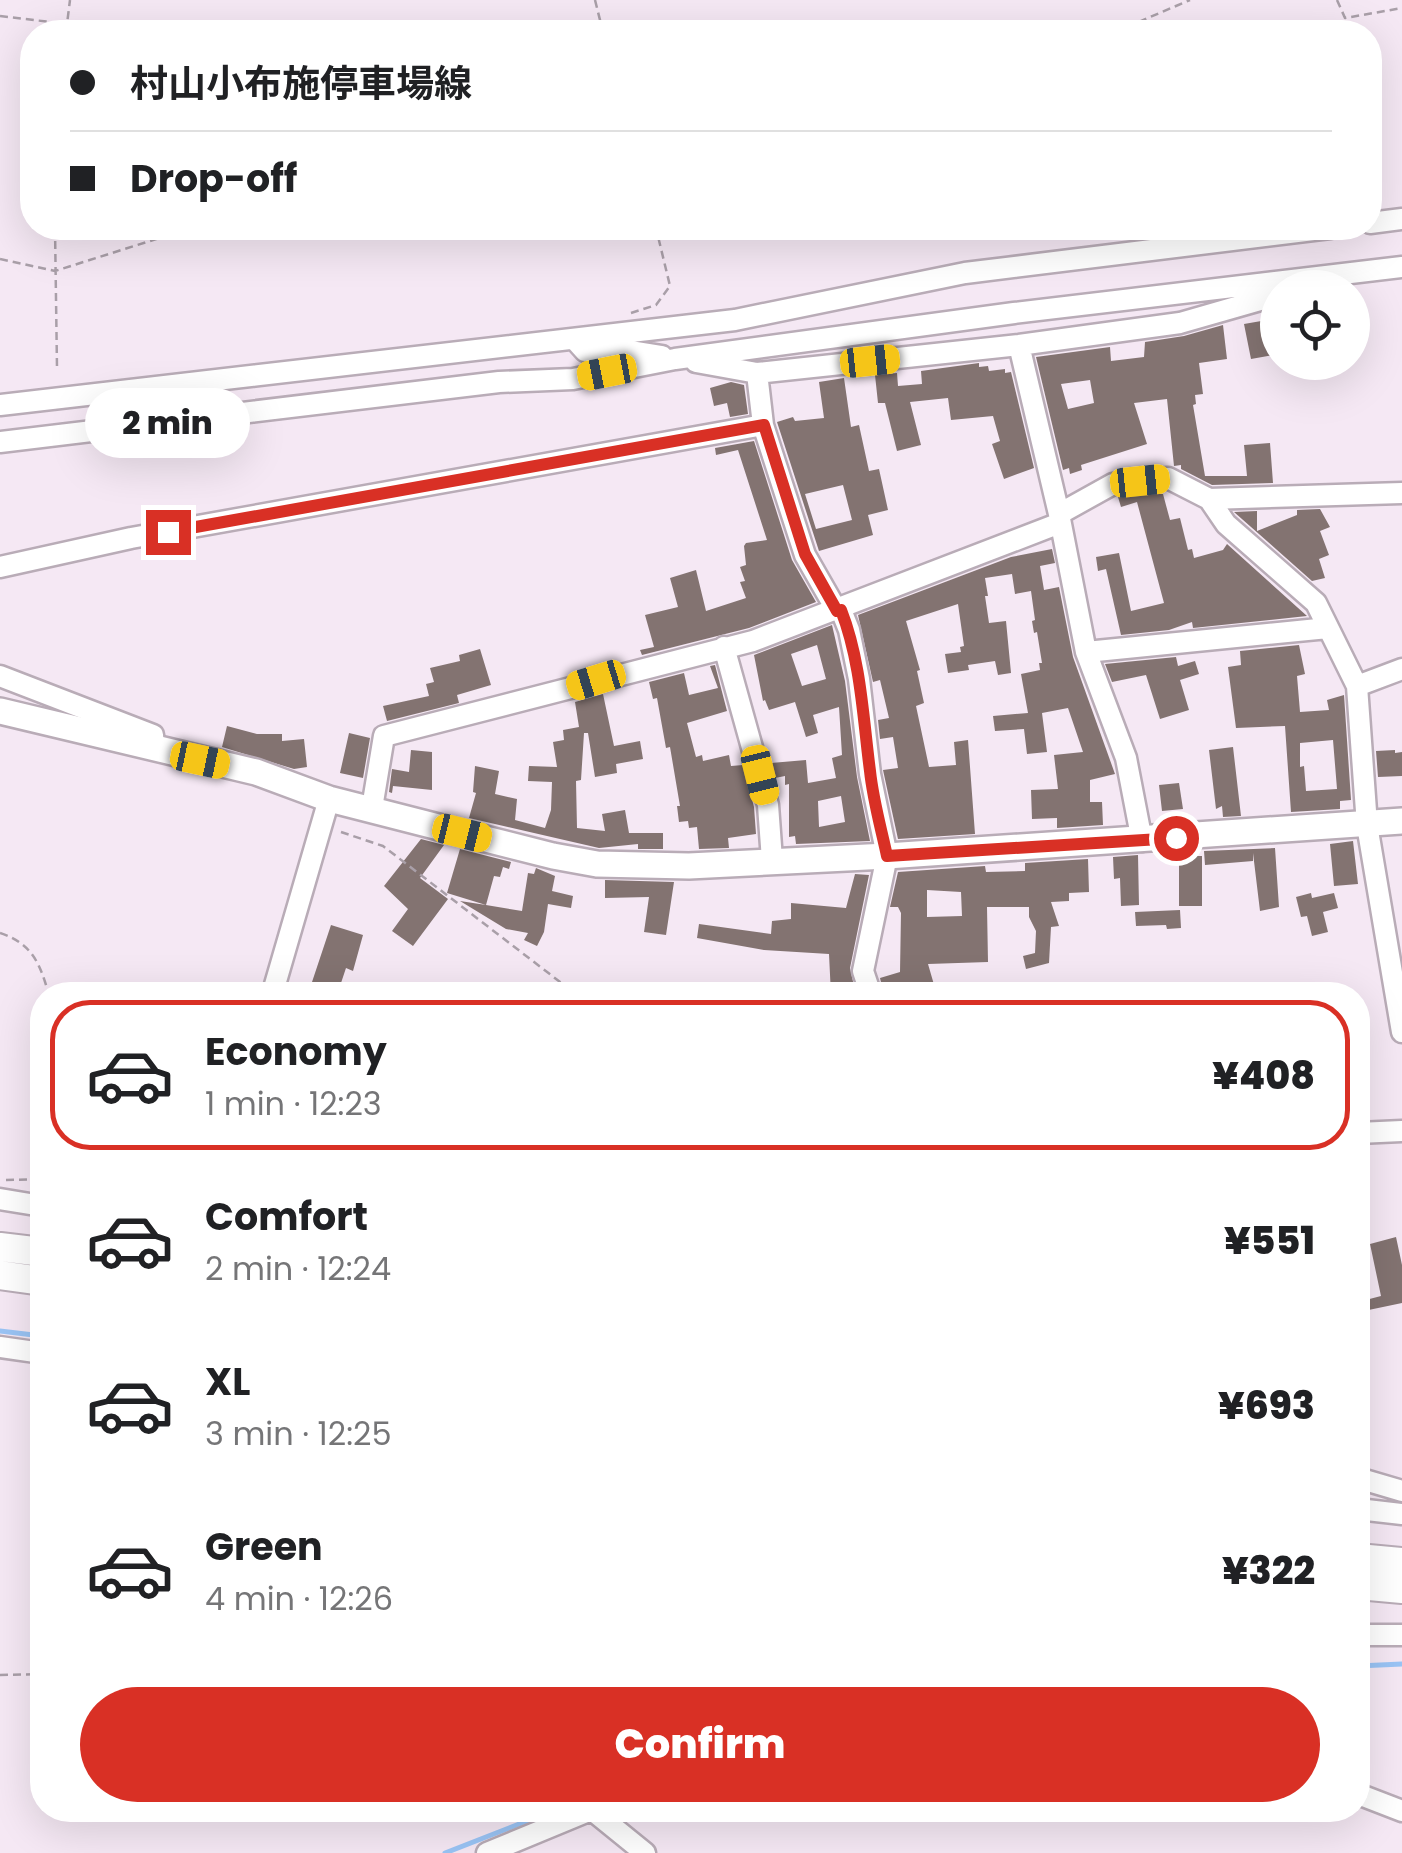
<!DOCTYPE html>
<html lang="en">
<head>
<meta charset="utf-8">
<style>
	:root { --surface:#fff; --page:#f2f2f2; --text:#202124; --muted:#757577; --line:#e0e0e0; --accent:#d93025 }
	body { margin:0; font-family:Poppins,"Noto Sans JP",sans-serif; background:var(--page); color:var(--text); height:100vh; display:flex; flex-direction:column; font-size:38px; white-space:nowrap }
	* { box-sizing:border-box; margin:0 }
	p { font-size:32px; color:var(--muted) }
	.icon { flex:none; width:55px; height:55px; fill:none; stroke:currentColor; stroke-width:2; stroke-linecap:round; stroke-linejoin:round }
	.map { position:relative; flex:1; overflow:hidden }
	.drawer { position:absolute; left:30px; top:982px; width:1340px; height:840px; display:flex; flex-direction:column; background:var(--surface); border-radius:40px; box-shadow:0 10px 40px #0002 }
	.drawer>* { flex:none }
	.guide { position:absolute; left:20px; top:20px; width:1362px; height:220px; border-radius:40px; box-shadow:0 10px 40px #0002; display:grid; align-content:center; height:220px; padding:0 50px; background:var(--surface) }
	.buttons { position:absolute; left:1260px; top:270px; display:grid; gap:20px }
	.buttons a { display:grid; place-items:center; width:110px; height:110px; border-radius:50%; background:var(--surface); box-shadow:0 10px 40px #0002; font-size:50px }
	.end { position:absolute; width:45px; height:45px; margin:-22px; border:12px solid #d93025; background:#fff; box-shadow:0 0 0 5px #fff }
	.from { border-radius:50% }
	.bubble { position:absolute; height:70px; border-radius:35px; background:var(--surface); box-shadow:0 10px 40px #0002; font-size:32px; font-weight:800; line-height:70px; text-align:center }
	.car { position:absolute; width:30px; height:60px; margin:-30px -15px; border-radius:12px; box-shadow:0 0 8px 2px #0007; background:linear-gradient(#f5c518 24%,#345 0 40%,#f5c518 0 76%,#345 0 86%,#f5c518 0) }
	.guide b { display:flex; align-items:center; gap:35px; height:95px; font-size:38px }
	.guide b+b { border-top:2px solid var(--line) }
	.guide i { width:25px; height:25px; background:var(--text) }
	ul { padding:18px 0 0; list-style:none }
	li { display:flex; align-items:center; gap:30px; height:150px; margin:0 20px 15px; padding:0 30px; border:5px solid transparent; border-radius:40px }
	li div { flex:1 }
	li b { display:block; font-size:38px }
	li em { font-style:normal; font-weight:800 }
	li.on { border-color:var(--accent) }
	li>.icon { width:90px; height:90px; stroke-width:1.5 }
	.action { display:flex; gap:20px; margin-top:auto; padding:20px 50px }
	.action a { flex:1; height:115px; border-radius:60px; background:var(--accent); color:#fff; font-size:40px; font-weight:800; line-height:115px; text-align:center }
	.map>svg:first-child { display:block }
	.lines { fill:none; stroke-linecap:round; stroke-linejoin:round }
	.stream { stroke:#9ac4f5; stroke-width:5 }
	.building { fill:#837371; fill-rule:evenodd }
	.minor-casing { stroke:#b9acb7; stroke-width:25 }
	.major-casing { stroke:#b9acb7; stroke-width:30 }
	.highway-casing { stroke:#b9acb7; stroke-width:32 }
	.path { stroke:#a99fa8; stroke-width:2.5; stroke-dasharray:8 5; stroke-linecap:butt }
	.minor { stroke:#fff; stroke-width:20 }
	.major { stroke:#fff; stroke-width:25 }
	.highway { stroke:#fff; stroke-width:28 }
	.route { stroke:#d93025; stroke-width:12 }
</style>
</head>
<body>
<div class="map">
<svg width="1402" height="1853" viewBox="0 0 1402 1853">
	<rect width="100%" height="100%" fill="#f5e8f4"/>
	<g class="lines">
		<path class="stream" d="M0 1331 42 1336
			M1358 1666 1402 1664
			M445 1853 555 1810"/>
	</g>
	<path class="building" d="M1267 320 1273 355 1251 359 1244 324Z
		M1223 325 1227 359 1199 363 1203 394 1195 395 1196 404 1193 405 1205 476H1247L1244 445 1270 443 1273 483 1212 485 1181 469V465L1174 466 1167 399 1134 403 1147 444 1081 465 1082 470 1070 474 1069 468 1063 470 1036 357 1110 347 1111 361 1144 357 1145 342 1184 336ZM1090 380 1094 403 1068 409 1061 384Z
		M979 363V367L988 366 989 371 1005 369V373L1011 372 1034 468 1004 479 992 444 1000 441 993 416 951 420 948 398 910 402 921 445 897 451 885 403H878L875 375 897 373 898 386 922 384 921 371Z
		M844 378 851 427 859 425 869 471 879 469 888 510 868 515 873 535 819 551 777 422 793 417 795 421 824 418 819 382ZM843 485 852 520 816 529 805 494Z
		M731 382 744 385 748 414 730 417 727 403 714 406 710 388Z
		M754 441 792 560 816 602 749 628 642 655 640 650 654 647 645 615 678 607 670 578 696 570 706 611 746 598 740 582 745 581 740 567 746 565 744 546 746 543 767 540 738 450 716 455 715 448Z
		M1154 493 1163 494 1170 520 1180 518 1188 550 1192 549 1194 558 1223 550 1227 544 1307 616 1193 628 1192 622 1169 630 1121 635 1106 569 1098 571 1096 557 1119 553 1131 611 1164 603 1137 502 1121 507 1118 497Z
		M1320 509 1330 527 1320 531 1329 555 1319 559 1325 578 1312 581 1234 512 1257 511V531L1297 515V510Z
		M1052 549 1055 563 1040 566 1044 590 1059 587 1073 657 1115 774 1090 780V802H1102L1103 825 1057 828V818L1032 819 1031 790 1058 789 1054 755 1083 752 1068 708 1042 713 1047 752 1027 754 1024 729 995 731 993 716 1028 713 1021 674 1040 670 1039 663H1042L1037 632 1034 633 1032 621 1035 620 1031 591 1015 594 1012 574 985 578 988 596H985L989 623 1006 621 1011 673 998 675 995 661 968 665 969 670 948 673 945 654 961 652 960 647 964 646 958 604 906 621 920 670 917 671 924 703 916 706 929 767 956 765 954 742 968 740 975 834 898 839 883 770 898 768 893 737 880 739 878 720 889 718 880 680 873 682 858 615 1011 557Z
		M832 625 845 681 857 777 870 841 796 844 795 836 789 837V784L785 785V776L775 778 771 763 806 760 808 783 836 778 832 758 842 755 839 707 813 715 818 733 806 737 795 702 769 710 765 700 763 701 754 655ZM817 645 826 679 802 686 791 654ZM841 796 845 822 819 827 818 801Z
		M1299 645 1305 674 1297 676 1300 712 1329 710 1327 700 1344 695 1351 800 1340 801V809L1291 812 1285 726 1236 728 1228 667 1241 665 1240 651ZM1333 740 1337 789 1306 791 1304 766 1300 767V743Z
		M480 649 491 685 457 695 459 703 387 721 383 706 429 696 426 684 434 682 430 668 460 661 459 655Z
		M1176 657 1178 666 1195 661 1199 674 1180 680 1189 710 1160 719 1146 675 1112 682 1105 664Z
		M715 665 727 711 687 723 696 757 702 755 703 761 729 755 731 766 743 765 754 807 756 834 728 838 729 848 699 849 697 827 689 828 688 821 679 822 677 806H680L670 747 666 748 657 698 653 699 649 682 684 673 689 695 718 688 710 666Z
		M603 694 614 746 640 741 643 759 616 764 617 773 595 777 588 733H584L581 780 576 781 577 828 605 831 602 814 625 810 629 833H663V849H638V844L599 848 469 818 476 793 473 792 475 766 499 771 495 794 517 799 515 820 545 828 551 810 552 782 528 781 529 766 557 767 553 742 564 740 563 730 579 727 575 702Z
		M227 726 257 734H282V741L304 739 307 767 294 769 222 747Z
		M349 733 370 738 363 778 340 773Z
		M1233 747 1241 816 1223 817 1222 806 1216 809 1209 750Z
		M411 750 432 752V790L393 786 392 793 389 792 392 769 409 772Z
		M1395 750V753L1402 752V776L1378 777 1376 751Z
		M1179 783 1183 809 1162 811 1159 785Z
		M421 839 444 845 420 878 448 899 413 946 392 931 408 909 384 886Z
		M1353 841 1358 884 1334 886 1330 844Z
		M1275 848 1279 907 1260 911 1253 853V861L1205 865 1204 851Z
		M460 849 511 862 509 869 503 867 500 877 494 876 486 905 522 911 528 873 534 874 536 868 555 876 552 891 573 896 571 908 548 904 544 932 537 946 524 940 528 933 506 929 460 901 486 905 447 893Z
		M1138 855 1139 905 1121 906 1120 878 1114 879 1113 857Z
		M1179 856H1202V906H1179Z
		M1088 859 1089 892 1069 893V901L1051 902 1059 926 1051 927 1049 963 1026 969 1023 956 1035 953 1036 931 1029 917V907H987L988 962 928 964 937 995H884L880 978 900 972 901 913 898 907H890L898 872 985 866 986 872 1025 871V863ZM927 890 961 892 962 916 927 917Z
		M855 874 869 875 850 968 856 995H831L829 954 764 950 697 938 699 924 771 934 772 921 791 919V903L846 908Z
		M605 880 674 882 666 935 644 932 649 897 605 898Z
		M1311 893 1312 898 1334 893 1338 908 1323 912 1328 932 1312 936 1307 916 1301 917 1296 897Z
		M1180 910 1181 928 1167 929 1166 925 1136 926 1135 912Z
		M331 925 363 935 353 971 346 968 337 995H321L309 991Z
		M1396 1237 1402 1265V1303L1359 1312 1358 1302 1381 1296 1370 1244Z"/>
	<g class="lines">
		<g class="minor-casing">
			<path id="minor" d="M1370 223 1402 219
				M576 341 585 351H631L662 356
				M1019 345 1059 514
				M696 362 757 373 763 425 805 555 837 611
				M757 373 1019 345 1180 323 1278 295
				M0 405 735 320 965 273 1330 228
				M0 442 499 382 573 379 675 359 1014 313 1402 267
				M1209 499 1226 524 1316 603 1357 686 1367 825 1402 1032
				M0 567 131 538 763 425
				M841 610 849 630 859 679 870 774 887 856 863 971 871 995
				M724 647 768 805 772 860
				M1086 652 1328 628
				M0 676 153 735 154 749
				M1357 686 1402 669
				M372 808 384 736 753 641 1060 523
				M1142 841 1126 758 1086 652 1059 514 1113 484 1168 478 1209 499 1402 493
				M272 995 329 799
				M1358 1133 1402 1131
				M0 1199 42 1206
				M0 1347 42 1353
				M1358 1478 1402 1491
				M1358 1509 1402 1514
				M1358 1635H1402
				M1358 1794 1402 1811
				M592 1810 645 1853
				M487 1853 591 1810"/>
		</g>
		<g class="major-casing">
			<path id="major" d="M0 711 256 772 329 799 462 833 553 856 597 864 689 866 887 856 1402 821"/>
		</g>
		<g class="highway-casing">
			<path id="highway" d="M0 1247 42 1252
				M0 1275 42 1281
				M1358 1558 1402 1562
				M1358 1585 1402 1589"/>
		</g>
		<path class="path" d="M595 0 603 32
			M1337 0 1345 18 1402 8
			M0 16 67 24
			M66 32 70 0
			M1115 32 1190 0
			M55 228 57 368
			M0 259 55 271 191 228
			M631 313 656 305 670 286 656 228
			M341 832 383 846 577 995
			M0 933C33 944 40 964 49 995
			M6 1180 42 1179
			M0 1675 42 1674"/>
		<use href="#minor" class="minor"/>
		<use href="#major" class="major"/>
		<use href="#highway" class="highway"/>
	</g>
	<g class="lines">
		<path class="route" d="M168 532 764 425 805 554 837 611 841 610C861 661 863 718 870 771 873 800 881 828 887 856L1176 838"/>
	</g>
</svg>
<div class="buttons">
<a><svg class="icon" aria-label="locate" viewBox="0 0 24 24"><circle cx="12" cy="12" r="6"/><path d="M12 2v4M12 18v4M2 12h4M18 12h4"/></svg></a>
</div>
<i class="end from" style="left:1176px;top:838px"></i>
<i class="end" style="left:168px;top:532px"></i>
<div class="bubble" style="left:85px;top:388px;width:165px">2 min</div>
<i class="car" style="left:870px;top:361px;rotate:84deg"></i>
<i class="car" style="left:607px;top:372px;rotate:259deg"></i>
<i class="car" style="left:1140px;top:481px;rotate:84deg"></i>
<i class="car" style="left:596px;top:680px;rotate:253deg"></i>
<i class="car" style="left:200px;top:760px;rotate:102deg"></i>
<i class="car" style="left:760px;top:775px;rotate:166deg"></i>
<i class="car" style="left:462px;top:833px;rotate:104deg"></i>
<div class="guide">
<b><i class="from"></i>村山小布施停車場線</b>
<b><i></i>Drop-off</b>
</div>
<section class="drawer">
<ul>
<li class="on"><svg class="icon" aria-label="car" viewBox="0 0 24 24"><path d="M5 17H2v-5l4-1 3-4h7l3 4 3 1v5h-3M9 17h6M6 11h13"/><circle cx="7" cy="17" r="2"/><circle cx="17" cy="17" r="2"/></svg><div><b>Economy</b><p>1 min · 12:23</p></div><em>¥408</em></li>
<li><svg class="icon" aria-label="car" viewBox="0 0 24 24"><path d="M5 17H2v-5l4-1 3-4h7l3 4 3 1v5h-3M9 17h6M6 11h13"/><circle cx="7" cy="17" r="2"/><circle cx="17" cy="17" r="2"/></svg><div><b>Comfort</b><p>2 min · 12:24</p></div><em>¥551</em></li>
<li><svg class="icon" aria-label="car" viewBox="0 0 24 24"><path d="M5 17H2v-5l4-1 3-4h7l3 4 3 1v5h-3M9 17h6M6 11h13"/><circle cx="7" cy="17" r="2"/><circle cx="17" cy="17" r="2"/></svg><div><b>XL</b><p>3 min · 12:25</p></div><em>¥693</em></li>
<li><svg class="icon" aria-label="car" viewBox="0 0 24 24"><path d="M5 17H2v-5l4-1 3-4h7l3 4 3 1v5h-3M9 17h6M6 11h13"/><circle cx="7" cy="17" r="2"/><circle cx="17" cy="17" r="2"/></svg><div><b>Green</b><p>4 min · 12:26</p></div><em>¥322</em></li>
</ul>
<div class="action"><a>Confirm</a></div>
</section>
</div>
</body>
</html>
